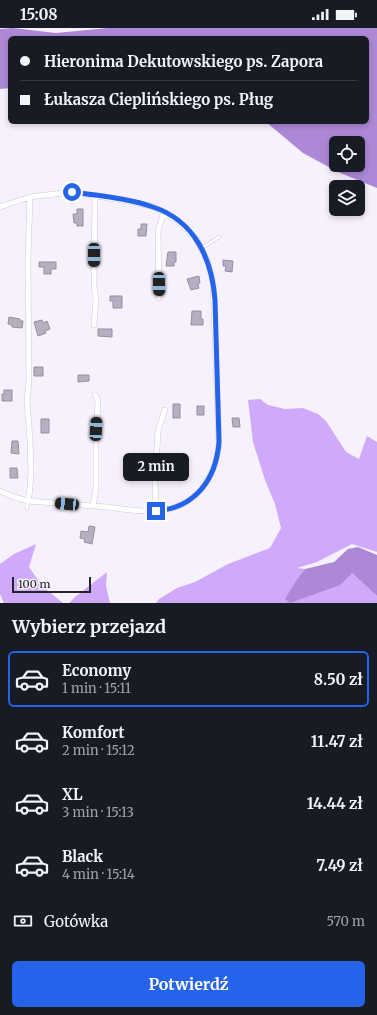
<!DOCTYPE html>
<html lang="pl">
<head>
<meta charset="utf-8">
<style>
	:root { --surface:#171b24; --page:#242831; --text:#f1f3f6; --muted:#9ea1a6; --line:#363941; --accent:#2563eb }
	body { margin:0; font-family:Merriweather,serif; background:var(--page); color:var(--text); height:100vh; display:flex; flex-direction:column; font-size:15px; white-space:nowrap }
	* { box-sizing:border-box; margin:0 }
	p { font-size:13px; color:var(--muted) }
	.icon { flex:none; width:22px; height:22px; fill:none; stroke:currentColor; stroke-width:2; stroke-linecap:round; stroke-linejoin:round }
	.map { position:relative; height:575px; overflow:hidden }
	.drawer { display:flex; flex-direction:column; background:var(--surface); flex:1 }
	.drawer>* { flex:none }
	.banner { position:absolute; left:8px; top:8px; width:361px; height:88px; border-radius:6px; box-shadow:0 2px 6px #0003; display:grid; align-content:center; height:88px; padding:0 12px; background:var(--surface) }
	.fabs { position:absolute; left:329px; top:108px; display:grid; gap:8px }
	.fabs a { display:grid; place-items:center; width:36px; height:36px; border-radius:6px; background:var(--surface); box-shadow:0 2px 6px #0003; font-size:20px }
	.scale { position:absolute; left:12px; bottom:10px; width:79px; box-sizing:border-box; padding-left:4px; border:2px solid #252329; border-top:0; font-size:11px; line-height:14px; white-space:nowrap; color:#252329; -webkit-text-stroke:3px #f6f1fc; paint-order:stroke }
	.end { position:absolute; width:18px; height:18px; margin:-9px; border:5px solid #2563eb; background:#fff; box-shadow:0 0 0 2px #fff }
	.from { border-radius:50% }
	.bubble { position:absolute; height:28px; border-radius:6px; background:var(--surface); box-shadow:0 2px 6px #0003; font-size:13px; font-weight:700; line-height:28px; text-align:center }
	.car { position:absolute; width:12px; height:24px; margin:-12px -6px; border-radius:5px; box-shadow:0 0 3px 1px #0007; background:linear-gradient(#222 24%,#8ab4d8 0 40%,#222 0 76%,#8ab4d8 0 86%,#222 0) }
	.banner b { display:flex; align-items:center; gap:14px; height:38px; font-size:15px }
	.banner b+b { border-top:1px solid var(--line) }
	.banner i { width:10px; height:10px; background:var(--text) }
	ul { padding:0; list-style:none }
	li { display:flex; align-items:center; gap:12px; height:56px; margin:0 8px 6px; padding:0 4px; border:2px solid transparent; border-radius:6px }
	li div { flex:1 }
	li b { display:block; font-size:15px }
	li em { font-style:normal; font-weight:700 }
	li.on { border-color:var(--accent) }
	li>.icon { width:36px; height:36px; stroke-width:1.5 }
	h2 { padding:0 12px; font-size:18px; line-height:48px }
	.pay { display:flex; align-items:center; gap:10px; height:44px; padding:0 12px; font-size:15px }
	.pay p { margin-inline-start:auto }
	.button { display:flex; gap:8px; margin-top:auto; padding:8px 12px }
	.button a { flex:1; height:46px; border-radius:6px; background:var(--accent); color:#fff; font-size:16px; font-weight:700; line-height:46px; text-align:center }
	.status { display:flex; justify-content:space-between; align-items:center; height:28px; padding:0 20px; background:var(--surface); direction:ltr }
	.status svg { height:11px; fill:currentColor }
	.map>svg:first-child { display:block }
	.forest { fill:#cfaafb }
	.water { fill:#ad88d7; fill-rule:evenodd }
	.building { fill:#b7afc1; stroke:#968fa0 }
	.lines { fill:none; stroke-linecap:round; stroke-linejoin:round }
	.lane-casing { stroke:#d0c8da; stroke-width:3.5 }
	.street-casing { stroke:#d0c8da; stroke-width:6 }
	.lane { stroke:#fff; stroke-width:2.5 }
	.street { stroke:#fff; stroke-width:5 }
	.route { stroke:#2563eb; stroke-width:5 }
</style>
</head>
<body>
<div class="status"><b>15:08</b><svg viewBox="0 0 49 12"><path d="M0 12V9h3v3zM5 12V6h3v6zM10 12V3h3v9zM15 12V0h3v12zM26 1h20v11H26zM47 4h2v5h-2z"/></svg></div>
<div class="map">
<svg width="377" height="575" viewBox="0 0 377 575">
	<rect width="100%" height="100%" fill="#f6f1fc"/>
	<path class="forest" d="M260 371 268 377 285 381 303 380 318 386 326 393 346 424 359 431 367 408 377 414V524L352 516 317 534 297 540 305 541 286 571 352 545 377 568V575H156L159 571 177 560 195 554 228 536 270 520 281 500 275 476 265 452 253 414 248 372Z
		M36 516 29 539 42 558 63 575H4L0 566V536L14 526Z
		M107 544 106 558 110 575H69L75 569Z"/>
	<path class="water" d="M13 0 56 5 108 0H377V160L338 144 303 125 266 94H367V10H10V60L0 61V1ZM336 115H358V137H336Z
		M358 519 377 527V568L352 545 340 557 290 575 285 571 296 553 305 541 334 534 348 521Z"/>
	<path class="building" d="M77 181H83V198H77V195H74L73 186H77Z
		M141 196H147L146 208H138V201H141Z
		M168 224H176V234H174V238H166Z
		M223 232 233 233 232 244 225 243 226 238H223Z
		M39 234H56V241H51V246H44V239H39Z
		M199 248 200 255 198 256 199 260 191 262 187 251Z
		M110 268H122V280H113V273H110Z
		M192 283H201V291H203V297H191Z
		M9 289 20 291V293H23L22 300 12 299V297L8 296Z
		M42 292 43 295 47 293 50 301 45 303 46 305 38 308 34 294Z
		M98 301H112V309L98 308Z
		M34 339H43V348H34Z
		M78 347H89V353L78 354Z
		M4 362H12V373H2V366H4Z
		M173 376H180V390H173Z
		M197 378H204V387H197Z
		M232 390H239L240 399H233Z
		M41 391H49V405H41Z
		M12 413H18L19 426 11 425Z
		M10 440H17L18 450H10Z
		M89 498 95 499 92 516 84 514 85 511 80 510 81 503 88 504Z"/>
	<g class="lines">
		<g class="lane-casing">
			<path id="lane" d="M202 220 219 209
				M27 481 28 473"/>
		</g>
		<g class="street-casing">
			<path id="street" d="M0 179 30 169 72 164 128 173 155 179 177 192 197 212 208 234 213 254 219 415C216 449 196 480 158 483 142 484 123 481 107 479 80 477 54 475 28 473L14 469 0 463
				M159 270 158 203 164 184
				M94 297 96 272 94 257 95 167
				M28 473 30 460 31 444 30 412 27 374 29 352 28 231 30 169
				M93 478 96 461V411L98 372 95 367
				M156 483 155 452 158 403 165 382"/>
		</g>
		<use href="#lane" class="lane"/>
		<use href="#street" class="street"/>
	</g>
	<g class="lines">
		<path class="route" d="M72 164C99 168 128 170 153 179 195 193 212 231 215 272L219 414C216 452 195 480 156 483"/>
	</g>
</svg>
<div class="fabs">
<a><svg class="icon" aria-label="locate" viewBox="0 0 24 24"><circle cx="12" cy="12" r="6"/><path d="M12 2v4M12 18v4M2 12h4M18 12h4"/></svg></a>
<a><svg class="icon" aria-label="layers" viewBox="0 0 24 24"><path d="M12 4l9 5-9 5-9-5zM3 14l9 5 9-5"/></svg></a>
</div>
<div class="scale">100 m</div>
<i class="end from" style="left:72px;top:164px"></i>
<i class="end" style="left:156px;top:483px"></i>
<div class="bubble" style="left:123px;top:425px;width:66px">2 min</div>
<i class="car" style="left:94px;top:227px;rotate:180deg"></i>
<i class="car" style="left:159px;top:256px;rotate:179deg"></i>
<i class="car" style="left:96px;top:401px;rotate:3deg"></i>
<i class="car" style="left:67px;top:476px;rotate:275deg"></i>
<div class="banner">
<b><i class="from"></i>Hieronima Dekutowskiego ps. Zapora</b>
<b><i></i>Łukasza Cieplińskiego ps. Pług</b>
</div>
</div>
<section class="drawer">
<h2>Wybierz przejazd</h2>
<ul>
<li class="on"><svg class="icon" aria-label="car" viewBox="0 0 24 24"><path d="M5 17H2v-5l4-1 3-4h7l3 4 3 1v5h-3M9 17h6M6 11h13"/><circle cx="7" cy="17" r="2"/><circle cx="17" cy="17" r="2"/></svg><div><b>Economy</b><p>1 min · 15:11</p></div><em>8.50 zł</em></li>
<li><svg class="icon" aria-label="car" viewBox="0 0 24 24"><path d="M5 17H2v-5l4-1 3-4h7l3 4 3 1v5h-3M9 17h6M6 11h13"/><circle cx="7" cy="17" r="2"/><circle cx="17" cy="17" r="2"/></svg><div><b>Komfort</b><p>2 min · 15:12</p></div><em>11.47 zł</em></li>
<li><svg class="icon" aria-label="car" viewBox="0 0 24 24"><path d="M5 17H2v-5l4-1 3-4h7l3 4 3 1v5h-3M9 17h6M6 11h13"/><circle cx="7" cy="17" r="2"/><circle cx="17" cy="17" r="2"/></svg><div><b>XL</b><p>3 min · 15:13</p></div><em>14.44 zł</em></li>
<li><svg class="icon" aria-label="car" viewBox="0 0 24 24"><path d="M5 17H2v-5l4-1 3-4h7l3 4 3 1v5h-3M9 17h6M6 11h13"/><circle cx="7" cy="17" r="2"/><circle cx="17" cy="17" r="2"/></svg><div><b>Black</b><p>4 min · 15:14</p></div><em>7.49 zł</em></li>
</ul>
<div class="pay"><svg class="icon" aria-label="cash" viewBox="0 0 24 24"><path d="M3 7h18v10H3z"/><circle cx="12" cy="12" r="2"/></svg>Gotówka<p>570 m</p></div>
<div class="button"><a>Potwierdź</a></div>
</section>
</body>
</html>
